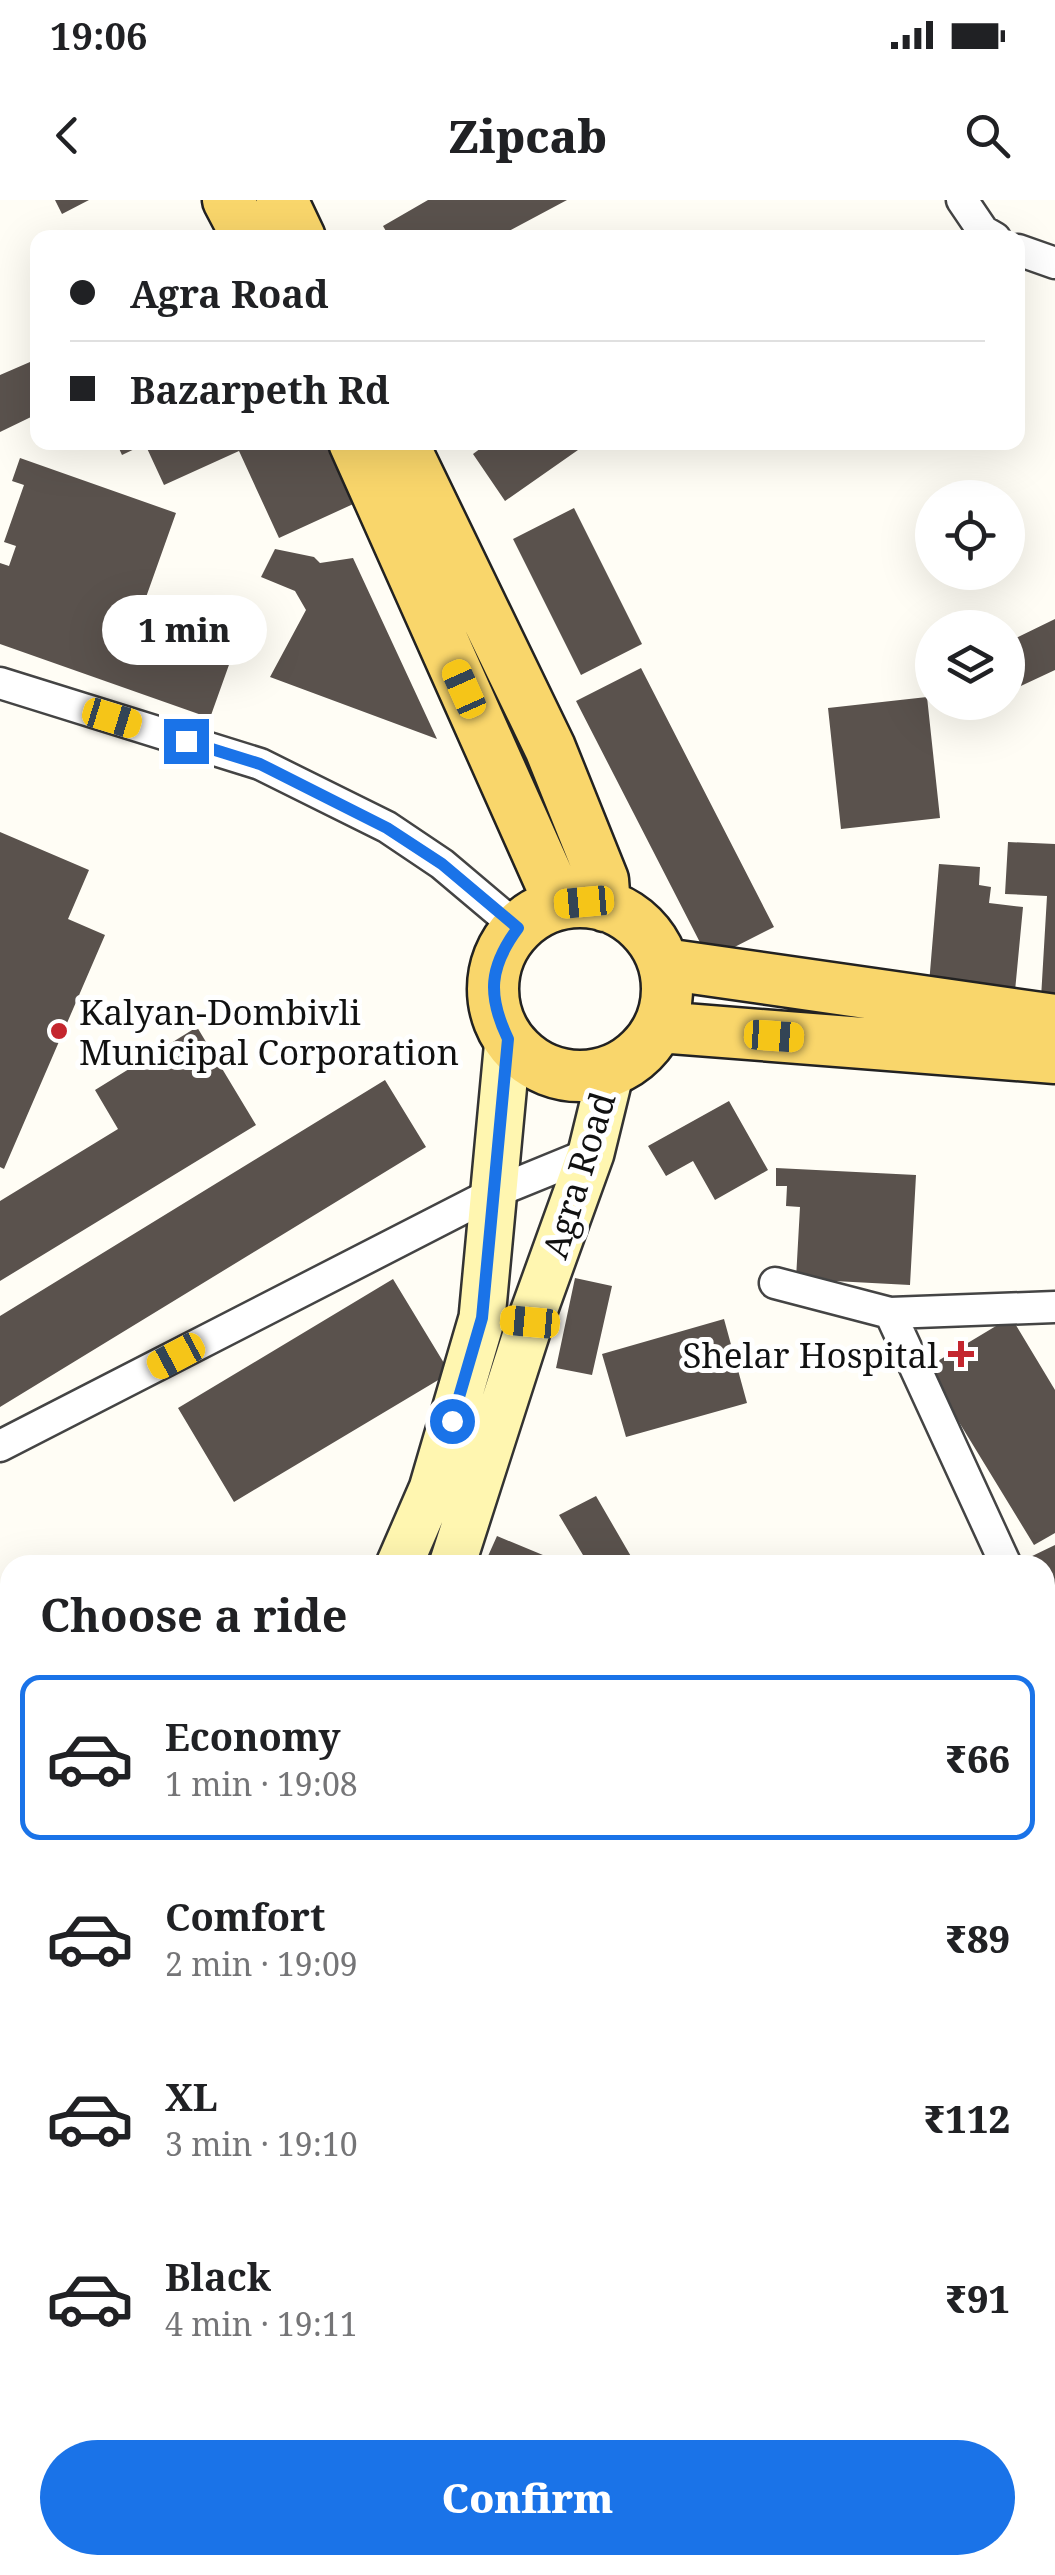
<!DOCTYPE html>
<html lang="en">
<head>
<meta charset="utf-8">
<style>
	:root { --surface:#fff; --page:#f6f6f6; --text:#202124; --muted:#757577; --line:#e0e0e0; --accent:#1a73e8 }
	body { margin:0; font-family:"Noto Serif",serif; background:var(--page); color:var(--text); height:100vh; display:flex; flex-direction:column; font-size:38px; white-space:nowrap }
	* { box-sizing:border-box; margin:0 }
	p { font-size:32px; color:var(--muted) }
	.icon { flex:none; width:55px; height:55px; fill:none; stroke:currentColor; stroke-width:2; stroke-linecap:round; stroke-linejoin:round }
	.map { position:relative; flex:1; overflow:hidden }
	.drawer { position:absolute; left:0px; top:1355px; width:1055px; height:1020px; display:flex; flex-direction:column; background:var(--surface); border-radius:30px 30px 0 0; box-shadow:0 10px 40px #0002 }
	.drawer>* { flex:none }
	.guide { position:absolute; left:30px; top:30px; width:995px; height:220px; border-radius:20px; box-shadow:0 10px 40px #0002; display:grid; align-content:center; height:220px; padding:0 40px; background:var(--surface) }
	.buttons { position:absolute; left:915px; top:280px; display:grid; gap:20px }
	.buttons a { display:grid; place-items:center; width:110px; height:110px; border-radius:50%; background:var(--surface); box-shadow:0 10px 40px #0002; font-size:50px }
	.end { position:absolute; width:45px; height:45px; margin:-22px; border:12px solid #1a73e8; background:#fff; box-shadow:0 0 0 5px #fff }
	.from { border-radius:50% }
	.bubble { position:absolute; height:70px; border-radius:35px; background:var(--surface); box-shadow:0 10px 40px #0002; font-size:32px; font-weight:800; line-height:70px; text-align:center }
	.car { position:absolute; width:30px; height:60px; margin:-30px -15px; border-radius:12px; box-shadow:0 0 8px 2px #0007; background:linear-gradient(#f5c518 24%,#345 0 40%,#f5c518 0 76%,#345 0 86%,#f5c518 0) }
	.guide b { display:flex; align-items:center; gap:35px; height:95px; font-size:38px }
	.guide b+b { border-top:2px solid var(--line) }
	.guide i { width:25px; height:25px; background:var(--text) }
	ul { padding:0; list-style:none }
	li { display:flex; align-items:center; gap:30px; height:165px; margin:0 20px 15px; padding:0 20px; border:5px solid transparent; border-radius:20px }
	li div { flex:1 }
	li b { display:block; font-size:38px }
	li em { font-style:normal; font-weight:800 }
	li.on { border-color:var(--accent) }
	li>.icon { width:90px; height:90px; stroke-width:1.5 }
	h2 { padding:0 40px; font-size:45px; line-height:120px }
	.cta { display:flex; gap:20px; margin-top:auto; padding:20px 40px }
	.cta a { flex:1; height:115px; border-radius:60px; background:var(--accent); color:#fff; font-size:40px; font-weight:800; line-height:115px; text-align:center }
	.status { display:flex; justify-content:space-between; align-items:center; height:70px; padding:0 50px; background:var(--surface); direction:ltr }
	.status svg { height:28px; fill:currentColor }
	header { display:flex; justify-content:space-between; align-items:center; height:130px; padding:0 40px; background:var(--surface); font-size:45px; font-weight:800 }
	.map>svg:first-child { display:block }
	.building { fill:#5a524d }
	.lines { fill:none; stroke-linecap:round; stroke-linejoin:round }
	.minor-casing { stroke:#444; stroke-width:35 }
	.tertiary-casing { stroke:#444; stroke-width:45 }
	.secondary-casing { stroke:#333; stroke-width:50 }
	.primary-casing { stroke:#222; stroke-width:55 }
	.minor { stroke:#fff; stroke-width:30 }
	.tertiary { stroke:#fff; stroke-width:40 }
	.secondary { stroke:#fff6b0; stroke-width:45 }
	.primary { stroke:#f9d66b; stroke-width:50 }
	.route { stroke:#1a73e8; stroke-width:12 }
	.poi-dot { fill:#c4262e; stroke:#fff; stroke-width:4 }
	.labels { text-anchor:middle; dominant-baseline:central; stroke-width:10; stroke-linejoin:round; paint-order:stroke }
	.poi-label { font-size:35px; fill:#111; stroke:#fff; text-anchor:start }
	.street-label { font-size:35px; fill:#111; stroke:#fff }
</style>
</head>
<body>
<div class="status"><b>19:06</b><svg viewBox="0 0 49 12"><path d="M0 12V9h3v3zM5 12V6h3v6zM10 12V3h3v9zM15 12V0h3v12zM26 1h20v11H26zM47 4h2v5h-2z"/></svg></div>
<header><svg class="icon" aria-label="back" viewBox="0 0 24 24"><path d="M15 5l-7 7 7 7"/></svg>Zipcab<svg class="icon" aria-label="search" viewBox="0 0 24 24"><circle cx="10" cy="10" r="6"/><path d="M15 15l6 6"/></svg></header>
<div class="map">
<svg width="1055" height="2375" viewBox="0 0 1055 2375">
	<rect width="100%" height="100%" fill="#fffdf5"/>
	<path class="building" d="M55 0H89L62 14Z
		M428 0H567L496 38H390L383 26Z
		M30 162 31 217 0 232V175Z
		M116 242H336L362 300 279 338 239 251 164 285 145 244 122 255Z
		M489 242H573L578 250 505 301 473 254Z
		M20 258 176 313 145 400 240 434 210 518 0 444V363L9 366 16 346 4 342 24 285 12 281Z
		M574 308 642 444 581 475 513 339Z
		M275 349 314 357 320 363 353 358 437 539 270 477 306 410 295 391 261 377Z
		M1055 419V470L1008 492V442Z
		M641 468 774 727 709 760 576 501Z
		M927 497 940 618 841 629 828 508Z
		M0 632 89 670 68 719 105 735 4 969 0 967Z
		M1008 642 1055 644V799L1041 798 1047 696 1005 694Z
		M939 664 980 667 979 685 991 687 989 703 1023 707 1015 791 929 784Z
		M197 827 256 925 0 1081V1001L118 929 95 890Z
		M385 880 426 947 0 1207V1116Z
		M729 901 768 970 715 1000 693 961 666 976 648 946Z
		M776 968 916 975 910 1085 796 1079 800 1007 786 1006 787 986H776Z
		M575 1078 612 1086 592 1175 556 1168Z
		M393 1079 450 1173 234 1302 178 1208Z
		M1011 1117 1055 1190V1333L1034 1345 926 1168Z
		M724 1119 747 1203 626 1237 602 1154Z
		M596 1296 636 1365H589L559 1315Z
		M497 1336 567 1365H484Z
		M1055 1345V1419L1045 1398V1365H1029L1026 1359Z
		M1055 1560V1690L1045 1695V1565Z
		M1055 1931V2031L1045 2035V1935Z
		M1055 2051V2205L1045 2210V2055Z
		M0 2178 10 2182V2271L5 2285 0 2283Z
		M1055 2222V2353L1045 2327V2225Z
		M163 2365H251L247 2375H159Z
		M583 2365H666L671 2375H588Z
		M710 2365H781L759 2375H715Z"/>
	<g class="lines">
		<g class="minor-casing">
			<path id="minor" d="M962 0 983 31 995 38
				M1018 50 1055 63
				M0 483 260 564 387 627 442 664 518 728
				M775 1083 890 1113 1055 1107
				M890 1113 1006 1365
				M0 1246 493 993 591 953
				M1045 1451 1055 1473
				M0 1801 10 1821
				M0 2149 10 2154"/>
		</g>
		<g class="tertiary-casing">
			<path id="tertiary" d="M1045 1770 1055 1767"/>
		</g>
		<g class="secondary-casing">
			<path id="secondary" d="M399 1365 432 1289 482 1118 508 839
				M452 1365 530 1122 591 953 611 871
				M0 2347 10 2319
				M75 2375 79 2365"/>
		</g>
		<g class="primary-casing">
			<path id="primary" d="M228 0 248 38
				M282 0 300 38
				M354 242 560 704
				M402 242 550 548 603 680 605 706
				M493 789a87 87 0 1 1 174 0a87 87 0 1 1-174 0Z
				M664 764 1055 820
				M659 827 1055 858"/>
		</g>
		<use href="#minor" class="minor"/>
		<use href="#tertiary" class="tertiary"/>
		<use href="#secondary" class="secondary"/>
		<use href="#primary" class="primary"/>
	</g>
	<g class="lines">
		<path class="route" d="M186 541 260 564 387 628 442 664 518 728C489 767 487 795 508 839L482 1118 452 1221"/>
	</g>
	<g class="poi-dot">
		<circle cx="59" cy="831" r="10"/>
		<path d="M956 1139h10v10h10v10h-10v10h-10v-10h-10v-10h10z"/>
	</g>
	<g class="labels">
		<g class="poi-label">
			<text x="79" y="811">Kalyan-Dombivli<tspan x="79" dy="40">Municipal Corporation</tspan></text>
			<text x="938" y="1154" text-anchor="end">Shelar Hospital</text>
		</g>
		<g class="street-label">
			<text transform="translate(578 975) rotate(-73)">Agra Road</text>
		</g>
	</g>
</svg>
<div class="buttons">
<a><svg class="icon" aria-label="locate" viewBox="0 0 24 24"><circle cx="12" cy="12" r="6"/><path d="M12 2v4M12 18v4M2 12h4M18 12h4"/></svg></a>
<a><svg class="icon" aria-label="layers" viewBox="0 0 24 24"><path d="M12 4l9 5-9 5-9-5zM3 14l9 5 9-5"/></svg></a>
</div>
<i class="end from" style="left:452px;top:1221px"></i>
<i class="end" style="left:186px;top:541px"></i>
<div class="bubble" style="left:102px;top:395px;width:165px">1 min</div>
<i class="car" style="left:464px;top:489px;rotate:336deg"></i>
<i class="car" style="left:112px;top:518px;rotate:107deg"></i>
<i class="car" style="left:584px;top:702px;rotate:265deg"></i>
<i class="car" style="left:774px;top:836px;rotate:94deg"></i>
<i class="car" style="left:530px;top:1122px;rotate:275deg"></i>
<i class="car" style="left:176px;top:1156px;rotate:242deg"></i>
<div class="guide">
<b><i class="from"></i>Agra Road</b>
<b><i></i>Bazarpeth Rd</b>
</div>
<section class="drawer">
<h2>Choose a ride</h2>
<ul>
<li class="on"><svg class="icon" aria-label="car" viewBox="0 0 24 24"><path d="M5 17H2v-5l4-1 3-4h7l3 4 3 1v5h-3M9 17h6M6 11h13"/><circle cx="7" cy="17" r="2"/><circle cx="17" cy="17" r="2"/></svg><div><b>Economy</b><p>1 min · 19:08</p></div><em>₹66</em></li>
<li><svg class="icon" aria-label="car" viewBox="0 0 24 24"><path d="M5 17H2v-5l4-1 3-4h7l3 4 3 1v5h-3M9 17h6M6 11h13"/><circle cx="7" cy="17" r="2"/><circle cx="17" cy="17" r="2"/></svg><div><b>Comfort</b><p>2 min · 19:09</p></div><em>₹89</em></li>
<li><svg class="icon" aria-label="car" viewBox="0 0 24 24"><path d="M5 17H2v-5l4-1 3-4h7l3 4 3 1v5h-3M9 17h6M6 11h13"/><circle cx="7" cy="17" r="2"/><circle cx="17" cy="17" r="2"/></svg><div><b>XL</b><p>3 min · 19:10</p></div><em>₹112</em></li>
<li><svg class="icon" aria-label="car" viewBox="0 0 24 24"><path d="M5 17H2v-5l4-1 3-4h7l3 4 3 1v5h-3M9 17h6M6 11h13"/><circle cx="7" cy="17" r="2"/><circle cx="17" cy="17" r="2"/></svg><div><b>Black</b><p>4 min · 19:11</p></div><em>₹91</em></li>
</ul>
<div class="cta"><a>Confirm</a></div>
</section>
</div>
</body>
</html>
